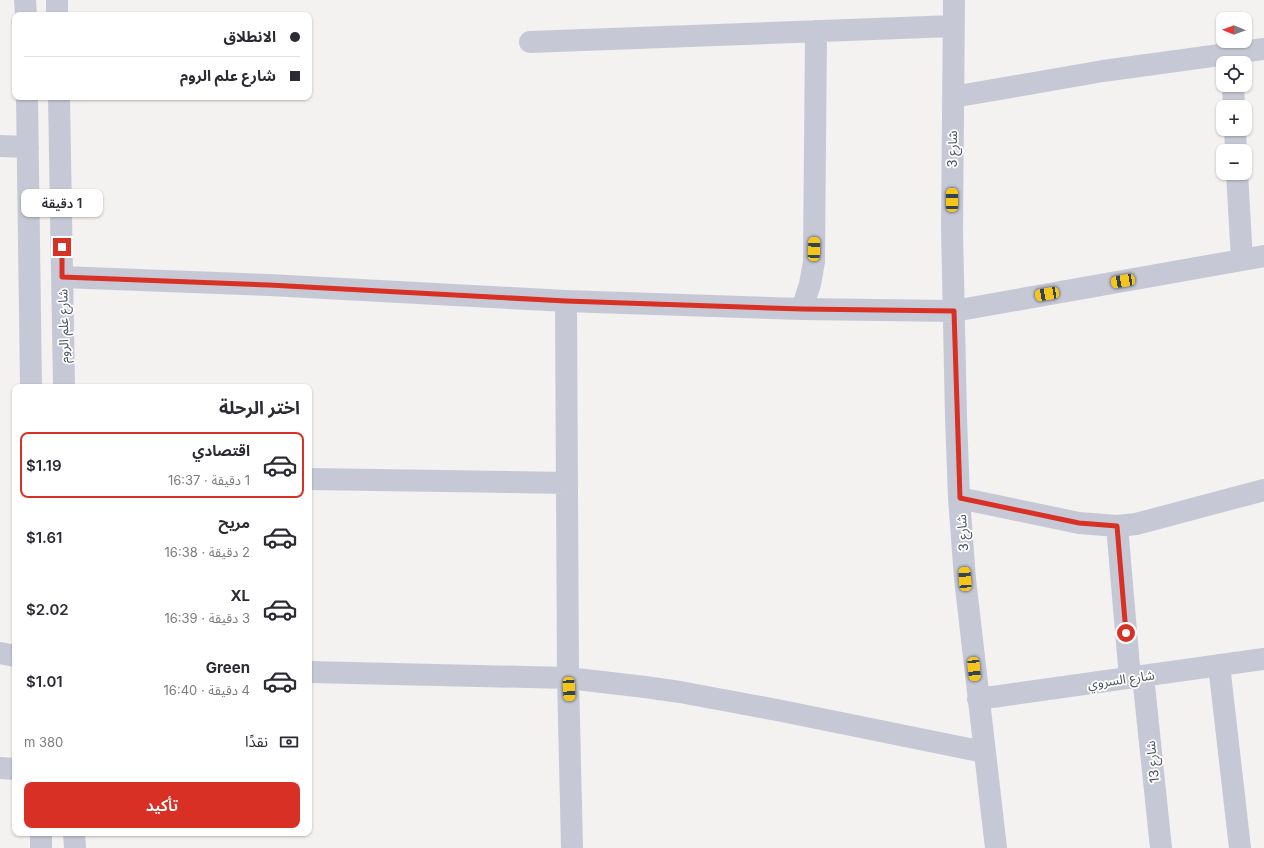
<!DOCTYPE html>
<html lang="ar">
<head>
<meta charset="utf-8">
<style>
	:root { --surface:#fff; --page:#f2f2f3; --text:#2b2b33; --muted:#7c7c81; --line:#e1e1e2; --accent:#d93025 }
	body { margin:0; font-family:Inter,"Noto Sans Arabic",sans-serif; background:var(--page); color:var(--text); direction:rtl; height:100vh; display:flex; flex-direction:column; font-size:15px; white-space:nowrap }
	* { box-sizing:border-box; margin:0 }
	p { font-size:13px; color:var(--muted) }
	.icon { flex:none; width:22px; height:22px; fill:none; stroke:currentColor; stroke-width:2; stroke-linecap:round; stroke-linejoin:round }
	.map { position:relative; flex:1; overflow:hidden; direction:ltr }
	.details { position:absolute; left:12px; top:384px; width:300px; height:452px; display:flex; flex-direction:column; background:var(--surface); border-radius:8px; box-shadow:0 1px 3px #0004; direction:rtl }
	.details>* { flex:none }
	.banner { position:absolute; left:12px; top:12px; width:300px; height:88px; border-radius:8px; box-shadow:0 1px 3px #0004; direction:rtl; display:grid; align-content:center; height:88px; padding:0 12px; background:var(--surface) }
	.needle { width:26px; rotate:271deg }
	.buttons { position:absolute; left:1216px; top:12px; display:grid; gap:8px }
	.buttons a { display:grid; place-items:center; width:36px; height:36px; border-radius:8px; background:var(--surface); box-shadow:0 1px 3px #0004; font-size:20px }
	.end { position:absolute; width:18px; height:18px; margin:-9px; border:5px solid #d93025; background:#fff; box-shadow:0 0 0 2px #fff }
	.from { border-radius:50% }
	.bubble { position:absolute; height:28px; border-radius:8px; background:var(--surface); box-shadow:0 1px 3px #0004; font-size:13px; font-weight:600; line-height:28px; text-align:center; direction:rtl }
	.car { position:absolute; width:12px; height:24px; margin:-12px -6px; border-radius:5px; box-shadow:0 0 3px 1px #0007; background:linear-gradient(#f5c518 24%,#345 0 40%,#f5c518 0 76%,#345 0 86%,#f5c518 0) }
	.banner b { display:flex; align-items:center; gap:14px; height:38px; font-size:15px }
	.banner b+b { border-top:1px solid var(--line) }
	.banner i { width:10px; height:10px; background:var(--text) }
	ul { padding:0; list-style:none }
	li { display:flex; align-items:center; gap:12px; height:66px; margin:0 8px 6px; padding:0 4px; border:2px solid transparent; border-radius:8px }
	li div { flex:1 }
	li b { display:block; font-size:15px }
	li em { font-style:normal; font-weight:600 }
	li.current { border-color:var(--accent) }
	li>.icon { width:36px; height:36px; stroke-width:1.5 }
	h2 { padding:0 12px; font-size:18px; line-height:48px }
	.pay { display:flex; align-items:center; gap:10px; height:44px; padding:0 12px; font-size:15px }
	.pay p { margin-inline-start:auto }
	.button { display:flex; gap:8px; margin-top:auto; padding:8px 12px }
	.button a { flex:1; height:46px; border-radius:8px; background:var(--accent); color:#fff; font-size:16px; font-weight:600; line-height:46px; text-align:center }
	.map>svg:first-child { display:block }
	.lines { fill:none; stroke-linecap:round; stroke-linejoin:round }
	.minor { stroke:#c6c9d5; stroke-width:22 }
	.route { stroke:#d93025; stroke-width:5 }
	.labels { text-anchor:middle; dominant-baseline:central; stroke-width:3.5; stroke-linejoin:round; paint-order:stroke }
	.street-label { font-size:13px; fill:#4a4e5e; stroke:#fff }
</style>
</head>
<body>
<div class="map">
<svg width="1264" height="848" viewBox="0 0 1264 848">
	<rect width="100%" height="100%" fill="#f3f2f1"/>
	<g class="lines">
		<path class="minor" d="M25 0 26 15
			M57 0V15
			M954 0 952 229 956 417 959 498 965 579 996 848
			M530 42 953 26
			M1233 85 1234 107
			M27 97 31 387
			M59 97 64 387
			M953 97 1103 71 1264 49
			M1235 129 1236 151
			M0 146 28 147
			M1237 173 1242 260
			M62 277 269 285 566 301 802 309 954 311 1264 256
			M566 301 568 678 572 848
			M802 309 810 284 814 262 816 31
			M309 479 567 483
			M959 498 1079 523 1117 526 1136 524 1264 490
			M1117 526 1130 678
			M0 653 15 656
			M1219 665 1240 848
			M309 672 568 678 645 687 680 692 777 710 984 752
			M1143 676 1161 848
			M978 699 1264 659
			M0 768 15 769
			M41 833V848
			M74 833 75 848"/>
	</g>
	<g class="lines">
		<path class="route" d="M62 247V277L269 285 566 301 802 309 954 311 960 498 1079 523 1117 526 1126 633"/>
	</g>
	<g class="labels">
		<g class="street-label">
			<text transform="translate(952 149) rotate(-90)">شارع 3</text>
			<text transform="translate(63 326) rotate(-91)">شارع علم الروم</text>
			<text transform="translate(962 533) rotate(-94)">شارع 3</text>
			<text transform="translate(1121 679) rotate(-8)">شارع السروي</text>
			<text transform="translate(1152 762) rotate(-96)">شارع 13</text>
		</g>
	</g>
</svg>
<div class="buttons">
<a><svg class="needle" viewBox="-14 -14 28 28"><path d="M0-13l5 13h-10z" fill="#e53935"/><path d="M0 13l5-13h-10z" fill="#7c7c81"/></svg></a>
<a><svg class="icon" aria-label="locate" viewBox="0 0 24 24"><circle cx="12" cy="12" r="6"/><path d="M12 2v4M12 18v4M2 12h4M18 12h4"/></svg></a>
<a>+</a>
<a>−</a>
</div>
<i class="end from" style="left:1126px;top:633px"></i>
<i class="end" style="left:62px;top:247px"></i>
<div class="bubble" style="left:21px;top:189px;width:82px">1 دقيقة</div>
<i class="car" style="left:952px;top:200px;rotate:0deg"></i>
<i class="car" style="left:814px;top:249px;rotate:2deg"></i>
<i class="car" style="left:1123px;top:281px;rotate:260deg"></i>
<i class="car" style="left:1047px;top:294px;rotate:260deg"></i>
<i class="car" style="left:965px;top:579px;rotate:356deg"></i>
<i class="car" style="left:974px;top:669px;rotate:174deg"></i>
<i class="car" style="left:569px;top:689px;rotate:177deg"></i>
<div class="banner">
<b><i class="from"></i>الانطلاق</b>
<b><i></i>شارع علم الروم</b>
</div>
<section class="details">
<h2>اختر الرحلة</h2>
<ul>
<li class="current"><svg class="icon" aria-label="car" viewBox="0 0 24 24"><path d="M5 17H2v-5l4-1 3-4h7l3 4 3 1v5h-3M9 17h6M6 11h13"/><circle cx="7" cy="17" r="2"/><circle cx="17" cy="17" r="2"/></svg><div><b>اقتصادي</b><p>1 دقيقة · 16:37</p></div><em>$1.19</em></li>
<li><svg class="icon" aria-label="car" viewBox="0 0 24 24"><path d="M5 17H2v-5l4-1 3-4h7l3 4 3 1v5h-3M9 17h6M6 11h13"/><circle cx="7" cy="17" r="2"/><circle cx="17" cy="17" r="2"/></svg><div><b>مريح</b><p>2 دقيقة · 16:38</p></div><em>$1.61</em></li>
<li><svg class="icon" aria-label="car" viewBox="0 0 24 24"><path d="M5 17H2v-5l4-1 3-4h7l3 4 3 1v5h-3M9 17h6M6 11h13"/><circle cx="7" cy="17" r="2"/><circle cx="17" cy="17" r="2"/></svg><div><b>XL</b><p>3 دقيقة · 16:39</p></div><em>$2.02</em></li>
<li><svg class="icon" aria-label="car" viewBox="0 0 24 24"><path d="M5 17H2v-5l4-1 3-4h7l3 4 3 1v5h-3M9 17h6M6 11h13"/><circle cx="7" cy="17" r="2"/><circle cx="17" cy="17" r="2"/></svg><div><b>Green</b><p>4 دقيقة · 16:40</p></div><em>$1.01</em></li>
</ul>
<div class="pay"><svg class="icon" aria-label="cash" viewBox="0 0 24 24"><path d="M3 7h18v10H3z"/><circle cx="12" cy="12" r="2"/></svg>نقدًا<p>380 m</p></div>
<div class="button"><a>تأكيد</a></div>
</section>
</div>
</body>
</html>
